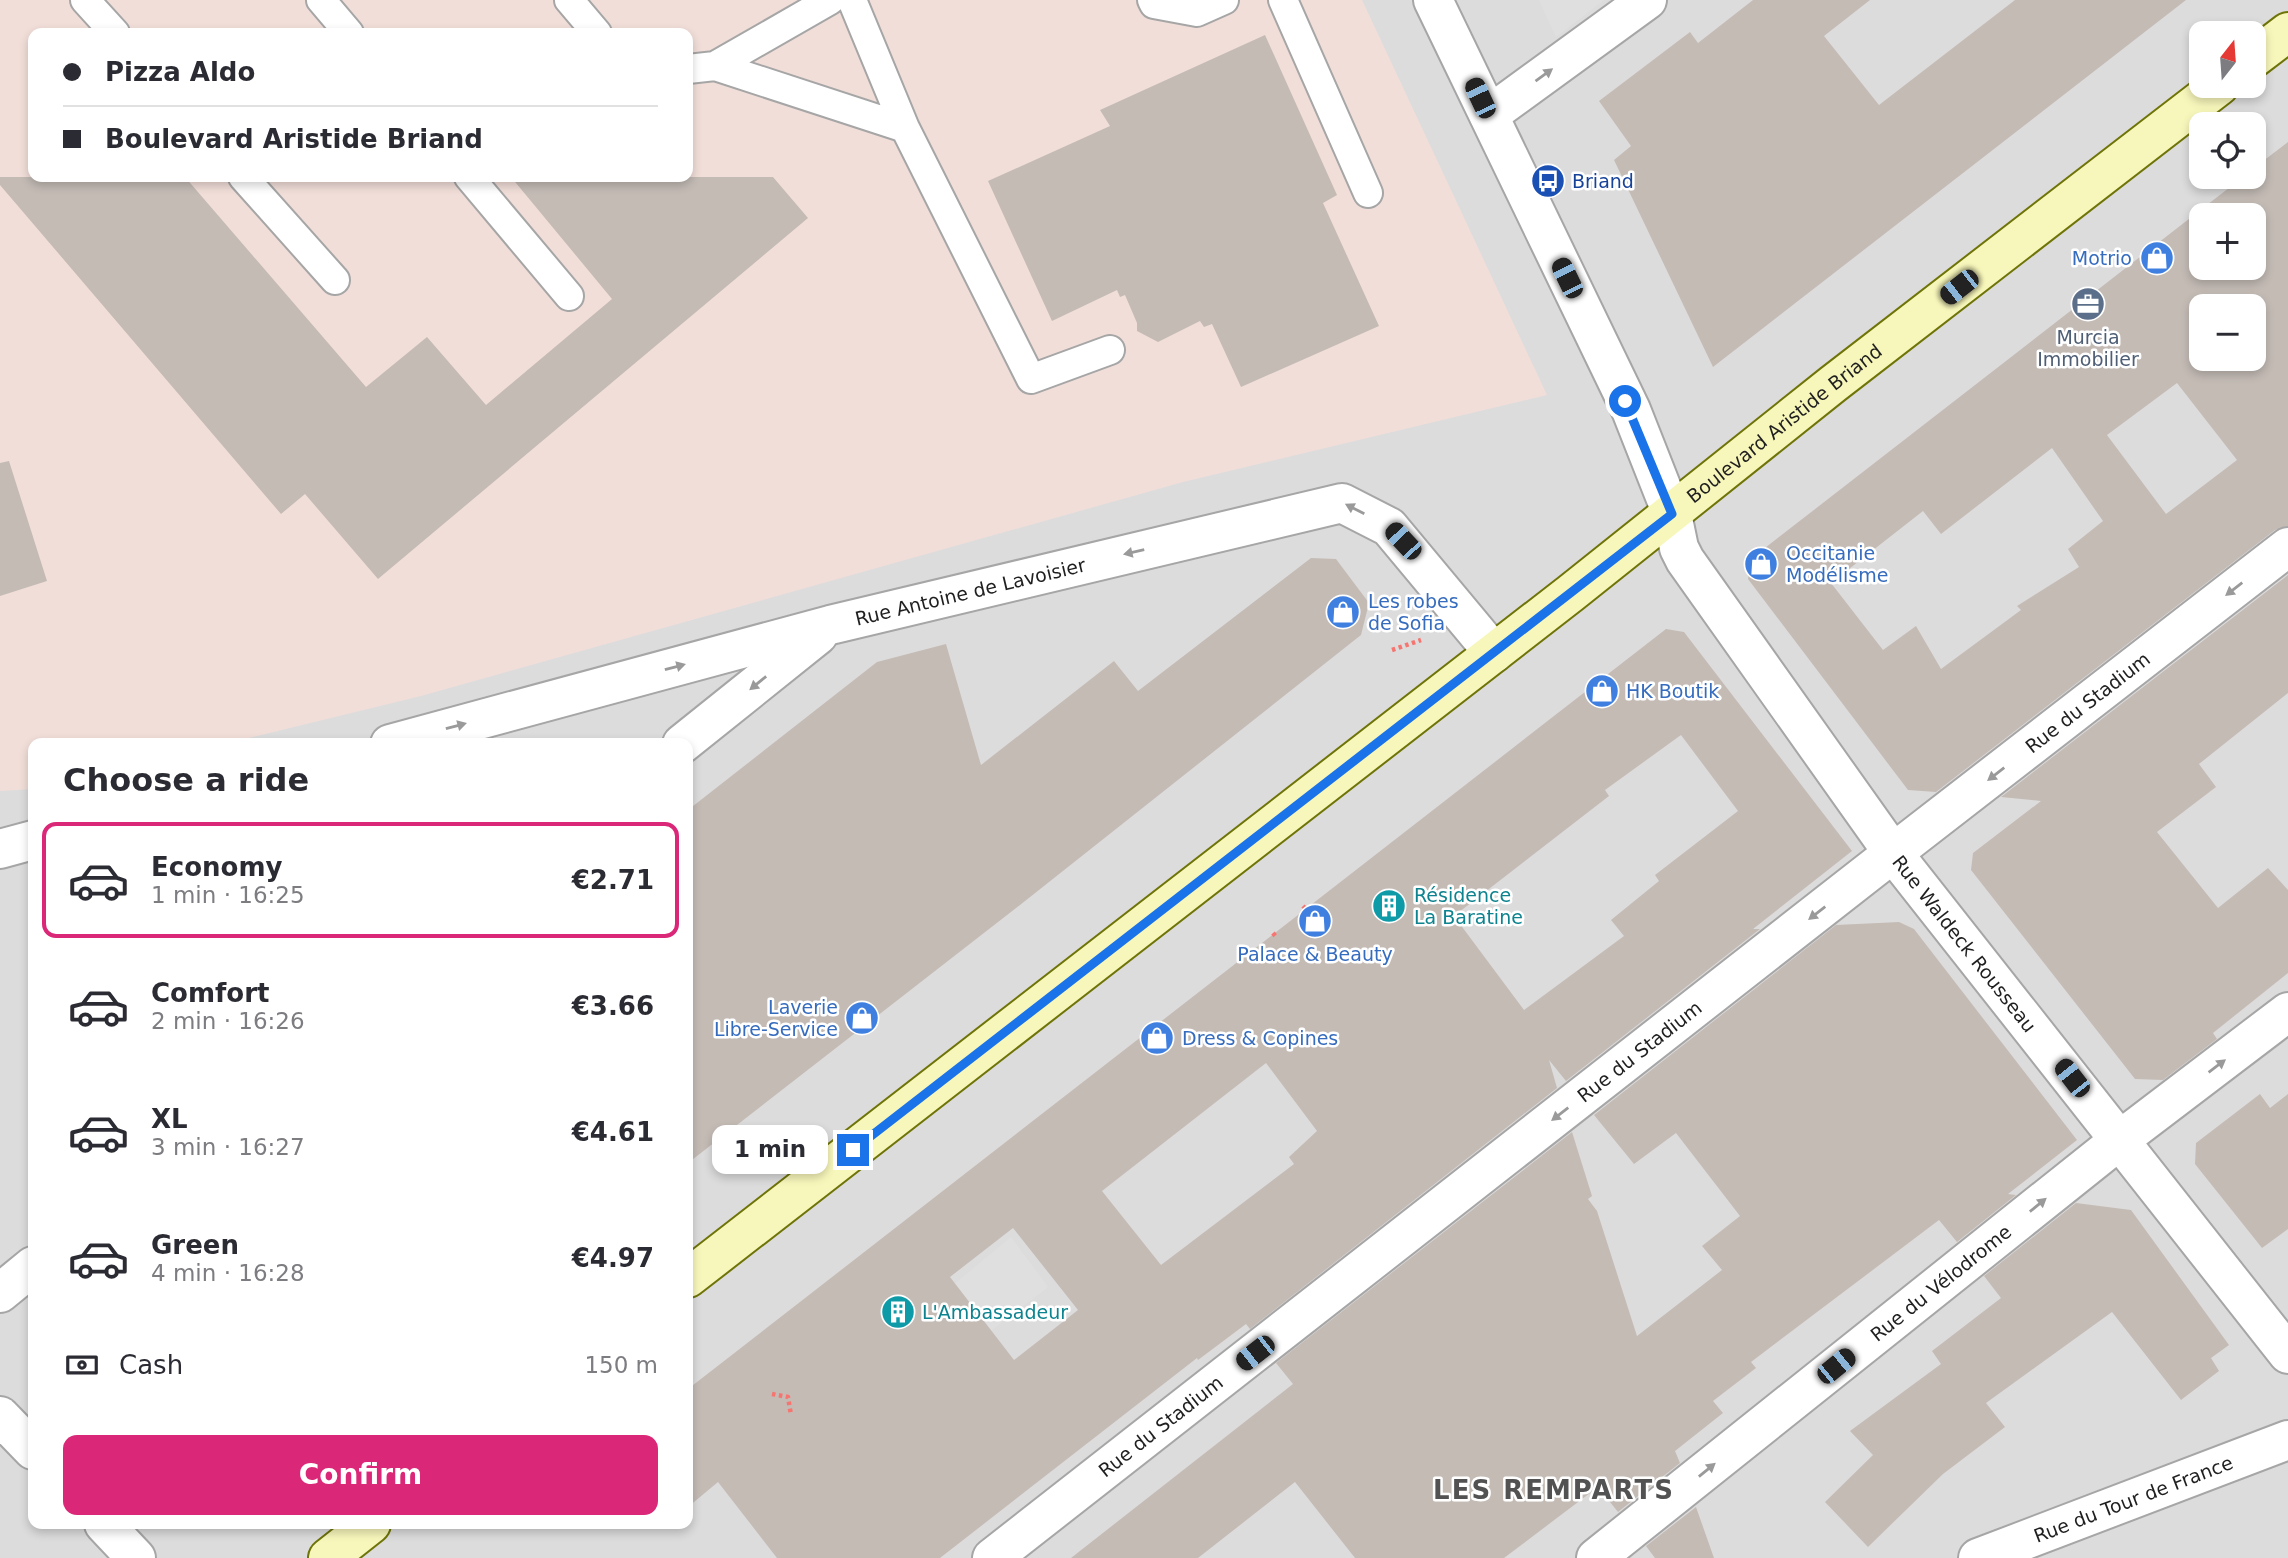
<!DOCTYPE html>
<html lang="en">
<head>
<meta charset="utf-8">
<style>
	:root { --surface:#fff; --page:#f7f7f7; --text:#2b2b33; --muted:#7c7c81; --line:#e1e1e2; --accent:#db2777 }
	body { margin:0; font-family:"DejaVu Sans",sans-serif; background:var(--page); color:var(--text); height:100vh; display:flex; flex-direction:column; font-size:26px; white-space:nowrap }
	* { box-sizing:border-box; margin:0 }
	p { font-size:23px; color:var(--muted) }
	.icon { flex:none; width:38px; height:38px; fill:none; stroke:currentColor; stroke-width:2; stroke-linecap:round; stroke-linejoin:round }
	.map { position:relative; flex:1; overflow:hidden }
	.details { position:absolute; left:28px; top:738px; width:665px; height:791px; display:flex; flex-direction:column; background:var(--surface); border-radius:14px; box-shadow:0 4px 10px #0003 }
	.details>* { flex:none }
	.top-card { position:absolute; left:28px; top:28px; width:665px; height:154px; border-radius:14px; box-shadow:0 4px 10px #0003; display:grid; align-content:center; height:154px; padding:0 35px; background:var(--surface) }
	.needle { width:46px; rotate:17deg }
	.tools { position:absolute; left:2189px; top:21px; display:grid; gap:14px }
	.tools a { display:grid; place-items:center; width:77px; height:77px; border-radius:14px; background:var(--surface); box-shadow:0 4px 10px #0003; font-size:35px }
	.end { position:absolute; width:32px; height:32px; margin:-16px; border:9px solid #1a73e8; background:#fff; box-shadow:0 0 0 4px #fff }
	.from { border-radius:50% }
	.bubble { position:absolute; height:49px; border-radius:14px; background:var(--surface); box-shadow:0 4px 10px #0003; font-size:23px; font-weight:600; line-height:49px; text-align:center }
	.car { position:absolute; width:21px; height:42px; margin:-21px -10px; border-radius:9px; box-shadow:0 0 5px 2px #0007; background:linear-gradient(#222 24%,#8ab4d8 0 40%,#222 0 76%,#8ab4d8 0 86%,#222 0) }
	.top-card b { display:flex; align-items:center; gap:24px; height:66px; font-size:26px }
	.top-card b+b { border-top:2px solid var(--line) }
	.top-card i { width:18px; height:18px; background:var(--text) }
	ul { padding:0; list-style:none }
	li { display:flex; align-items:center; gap:21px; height:116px; margin:0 14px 10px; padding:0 21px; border:4px solid transparent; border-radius:14px }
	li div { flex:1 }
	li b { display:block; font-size:26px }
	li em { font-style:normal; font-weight:600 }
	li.on { border-color:var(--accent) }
	li>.icon { width:63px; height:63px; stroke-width:1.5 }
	h2 { padding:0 35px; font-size:32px; line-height:84px }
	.pay { display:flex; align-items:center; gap:18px; height:77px; padding:0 35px; font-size:26px }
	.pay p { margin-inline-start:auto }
	.action { display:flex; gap:14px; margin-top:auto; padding:14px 35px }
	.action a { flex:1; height:80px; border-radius:14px; background:var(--accent); color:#fff; font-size:28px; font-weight:600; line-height:80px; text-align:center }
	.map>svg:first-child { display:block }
	.residential { fill:#dddcdc; fill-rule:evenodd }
	.military { fill:#f1ded9; fill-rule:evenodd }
	.parking { fill:#dfdfdf }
	.building { fill:#c4bbb5; fill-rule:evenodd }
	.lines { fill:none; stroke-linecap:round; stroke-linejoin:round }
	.lane-casing { stroke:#a6a6a6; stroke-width:32 }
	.street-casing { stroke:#a6a6a6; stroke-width:42 }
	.secondary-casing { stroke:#6f7408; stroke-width:42 }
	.path { stroke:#f67570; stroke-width:4.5; stroke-dasharray:3.5 3.5; stroke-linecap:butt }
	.lane { stroke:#fff; stroke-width:28 }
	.street { stroke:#fff; stroke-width:38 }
	.secondary { stroke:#f8f7bb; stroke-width:38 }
	.oneway { fill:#9a9a9a }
	.route { stroke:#1a73e8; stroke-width:9 }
	.labels { text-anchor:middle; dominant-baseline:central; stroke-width:5; stroke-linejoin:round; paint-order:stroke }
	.transit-label { font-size:19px; fill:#164399; stroke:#fff; text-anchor:start }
	.shop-label { font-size:19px; fill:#366cbe; stroke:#fff; text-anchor:start }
	.service-label { font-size:19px; fill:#4e5e75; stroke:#fff }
	.street-label { font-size:19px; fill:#1f1f1f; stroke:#fff }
	.culture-label { font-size:19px; fill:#0d838f; stroke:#fff; text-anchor:start }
	.district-label { font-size:26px; font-weight:bold; letter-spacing:2px; fill:#525252; stroke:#fff }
</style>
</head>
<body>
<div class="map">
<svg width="2288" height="1558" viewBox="0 0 2288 1558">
	<rect width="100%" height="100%" fill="#efece6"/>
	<path class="residential" d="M0 0H2288V1558H0ZM33 33H688V177H33ZM2202 33H2254V86H2202ZM2202 124H2254V177H2202ZM2202 215H2254V268H2202ZM2202 306H2254V359H2202ZM33 744H688V1524H33Z"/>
	<path class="military" d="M0 0H1362L1547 395 1183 482 421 696 224 744H33V789L0 791ZM33 33H688V177H33Z"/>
	<path class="parking" d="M1539 0H1604L1556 37Z
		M1011 1237 1048 1287 823 1460 792 1419Z"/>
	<path class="building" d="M1753 0H1870L1824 36 1879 105 2015 0H2186L1713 367 1614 160 1631 146 1599 101 1690 32 1698 43Z
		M1265 35 1337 195 1323 203 1379 326 1241 387 1212 324 1204 327 1200 321 1158 342 1137 331V323L1125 295 1120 297 1117 290 1052 321 988 181 1110 126 1100 110Z
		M2288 142V526L2275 530 1936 792 1908 790 1748 579 1752 558 2243 177H2254V168ZM2202 215H2254V268H2202ZM2202 306H2254V359H2202ZM2177 383 2237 460 2166 514 2107 435ZM2052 448 2103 521 2068 549 2079 567 2017 606 2021 610 1941 669 1916 626 1883 650 1831 583 1923 511 1941 534Z
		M0 177H185L366 387 427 337 486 405 612 299 511 177H773L808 218 378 579 305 494 281 514 0 185Z
		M9 461 47 581 0 596V463Z
		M1311 558 1336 559 1369 603 1361 635 1020 905 688 1163V810L877 662 946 644 981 765 1114 661 1138 691Z
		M2288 575V693L2199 764 2216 787 2157 832 2218 908 2268 868 2288 890V973L2213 1033 2217 1039 2163 1080 2135 1079 1971 870 1973 853 2041 801 2001 797Z
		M1666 629 1684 632 1852 851 1753 929H1760L1566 1081 1549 1060 1557 1088 1250 1329 1246 1324 1198 1360 1197 1358 940 1558H777L718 1482 688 1507V1389ZM1681 735 1738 811 1655 875 1659 881 1611 920 1624 936 1524 1010 1454 916 1609 796 1605 790ZM1266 1063 1317 1131 1289 1157 1294 1164 1161 1265 1102 1191ZM1013 1228 1078 1310 1014 1360 950 1277Z
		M1899 922 1914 929 2077 1140 2008 1194 2016 1195 1957 1242 1939 1220 1751 1362 1756 1368 1713 1401 1723 1413 1675 1451 1680 1463 1618 1512 1598 1487 1504 1558H1355L1295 1482 1198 1558H1071L1293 1384 1276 1363 1572 1132 1592 1196 1588 1199 1597 1211 1637 1336 1722 1270 1702 1246 1740 1216 1676 1133 1634 1164 1594 1115 1836 925Z
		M2260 1094 2270 1108 2288 1094V1229L2262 1248 2195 1164 2196 1143Z
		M2076 1203 2131 1210 2229 1345 2211 1358 2219 1371 2181 1400 2112 1312 1986 1403 2005 1427 1943 1474 1868 1547 1825 1502 1873 1455 1850 1431 1941 1364 1932 1351 2001 1298 1984 1276Z
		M1696 1507 1714 1558H1655L1646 1546Z"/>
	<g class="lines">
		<g class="lane-casing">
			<path id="lane" d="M85 0 115 33
				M321 0 349 33
				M569 0 597 33
				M852 0 905 128 1031 379 1110 350
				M1152 0 1154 4 1197 12 1224 0
				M1283 0 1368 193
				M715 66 905 128
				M688 69 715 66 830 0
				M243 177 335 280
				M469 177 569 296"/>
		</g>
		<g class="street-casing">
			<g id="street">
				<path id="s1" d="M1433 0 1631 410 1672 514 1679 548 1685 560 1893 853 2288 1354"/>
				<path d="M1489 115 1647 0"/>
				<path id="s2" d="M390 744 830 625 1342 503 1389 527 1494 653"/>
				<path d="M682 744 818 635"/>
				<path d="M0 849 33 840"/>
				<path d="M0 1293 33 1266"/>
				<path d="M0 1416 33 1450"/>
				<path d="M104 1524 136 1558"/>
				<path id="s3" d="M992 1558 1893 853 2288 547"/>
				<path id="s4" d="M1596 1558 2121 1139 2288 1012"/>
				<path id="s5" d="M1978 1558 2288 1440"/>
			</g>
		</g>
		<g class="secondary-casing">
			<g id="secondary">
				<path d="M2254 58 2288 32"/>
				<path id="s6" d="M688 1278 1571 593 1833 384 2219 86"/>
				<path d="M328 1558 371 1524"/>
			</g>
		</g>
		<path class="path" d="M1392 650 1421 640
			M1303 906 1306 909
			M1273 933 1277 938
			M772 1394 788 1397 791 1415"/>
		<use href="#lane" class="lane"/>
		<use href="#street" class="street"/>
		<use href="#secondary" class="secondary"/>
	</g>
	<defs><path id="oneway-solid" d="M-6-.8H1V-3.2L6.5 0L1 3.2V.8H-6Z" transform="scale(1.75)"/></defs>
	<g class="oneway">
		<use href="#oneway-solid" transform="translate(1544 75) rotate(-36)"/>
		<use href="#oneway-solid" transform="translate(1355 509) rotate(-153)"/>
		<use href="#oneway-solid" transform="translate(1134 552) rotate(167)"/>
		<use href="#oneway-solid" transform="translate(2234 589) rotate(142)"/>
		<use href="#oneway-solid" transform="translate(675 667) rotate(-15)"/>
		<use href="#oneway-solid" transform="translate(758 683) rotate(141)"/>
		<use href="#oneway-solid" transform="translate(456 726) rotate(-15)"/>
		<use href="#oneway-solid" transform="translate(1996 774) rotate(142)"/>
		<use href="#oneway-solid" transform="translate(1817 913) rotate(142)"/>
		<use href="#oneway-solid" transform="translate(2217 1066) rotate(-37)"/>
		<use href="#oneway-solid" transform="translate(1560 1114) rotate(142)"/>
		<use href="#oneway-solid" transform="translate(2038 1205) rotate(-39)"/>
		<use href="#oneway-solid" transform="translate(1707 1470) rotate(-39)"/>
	</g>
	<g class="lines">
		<path class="route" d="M853 1150 1672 514 1625 401"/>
	</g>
	<defs>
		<g id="bus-disc" transform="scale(1.75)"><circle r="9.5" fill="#1a4fb4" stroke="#fff"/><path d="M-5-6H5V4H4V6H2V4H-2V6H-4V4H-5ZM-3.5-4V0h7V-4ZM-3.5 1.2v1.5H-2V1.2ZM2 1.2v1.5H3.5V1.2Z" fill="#fff"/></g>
		<g id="shop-disc" transform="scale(1.75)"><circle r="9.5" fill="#3f7fe0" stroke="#fff"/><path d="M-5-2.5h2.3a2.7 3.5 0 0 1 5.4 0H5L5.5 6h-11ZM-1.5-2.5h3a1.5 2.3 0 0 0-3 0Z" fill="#fff"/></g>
		<g id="office-disc" transform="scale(1.75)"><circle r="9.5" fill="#5c6f8a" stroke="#fff"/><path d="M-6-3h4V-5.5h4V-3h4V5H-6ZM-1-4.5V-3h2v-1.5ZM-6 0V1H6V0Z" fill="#fff"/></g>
		<g id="building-disc" transform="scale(1.75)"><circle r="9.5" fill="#0f9aa8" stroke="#fff"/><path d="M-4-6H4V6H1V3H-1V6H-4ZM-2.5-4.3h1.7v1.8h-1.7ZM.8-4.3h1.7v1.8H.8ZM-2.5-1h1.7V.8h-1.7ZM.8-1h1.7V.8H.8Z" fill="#fff"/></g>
	</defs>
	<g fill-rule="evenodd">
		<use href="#bus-disc" x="1548" y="181"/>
		<use href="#shop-disc" x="2157" y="258"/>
		<use href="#office-disc" x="2088" y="304"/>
		<use href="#shop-disc" x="1761" y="564"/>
		<use href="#shop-disc" x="1343" y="612"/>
		<use href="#shop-disc" x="1602" y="691"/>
		<use href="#building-disc" x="1389" y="906"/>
		<use href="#shop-disc" x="1315" y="921"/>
		<use href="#shop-disc" x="862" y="1018"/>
		<use href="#shop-disc" x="1157" y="1038"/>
		<use href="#building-disc" x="898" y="1312"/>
	</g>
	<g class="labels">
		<g class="transit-label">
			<text x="1572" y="181">Briand</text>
		</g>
		<g class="shop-label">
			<text x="2132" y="258" text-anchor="end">Motrio</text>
			<text x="1786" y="553">Occitanie<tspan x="1786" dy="22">Modélisme</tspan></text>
			<text x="1368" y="601">Les robes<tspan x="1368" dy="22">de Sofia</tspan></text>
			<text x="1626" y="691">HK Boutik</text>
			<text x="1315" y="954" text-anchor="middle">Palace &amp; Beauty</text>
			<text x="838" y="1007" text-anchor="end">Laverie<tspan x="838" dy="22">Libre-Service</tspan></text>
			<text x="1182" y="1038">Dress &amp; Copines</text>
		</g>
		<g class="service-label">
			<text x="2088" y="337">Murcia<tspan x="2088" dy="22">Immobilier</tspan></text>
		</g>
		<g class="street-label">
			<text stroke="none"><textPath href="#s6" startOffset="1390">Boulevard Aristide Briand</textPath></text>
			<text stroke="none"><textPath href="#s2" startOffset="600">Rue Antoine de Lavoisier</textPath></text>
			<text stroke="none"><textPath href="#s3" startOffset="1390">Rue du Stadium</textPath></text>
			<text stroke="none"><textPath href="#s1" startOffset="1090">Rue Waldeck Rousseau</textPath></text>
			<text stroke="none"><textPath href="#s3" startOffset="822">Rue du Stadium</textPath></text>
			<text stroke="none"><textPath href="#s4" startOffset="441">Rue du Vélodrome</textPath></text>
			<text stroke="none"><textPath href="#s3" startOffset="214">Rue du Stadium</textPath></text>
			<text stroke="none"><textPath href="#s5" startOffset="166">Rue du Tour de France</textPath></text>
		</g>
		<g class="culture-label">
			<text x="1414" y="895">Résidence<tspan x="1414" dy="22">La Baratine</tspan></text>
			<text x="922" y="1312">L'Ambassadeur</text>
		</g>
		<g class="district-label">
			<text x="1554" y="1490">LES REMPARTS</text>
		</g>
	</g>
</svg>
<div class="tools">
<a><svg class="needle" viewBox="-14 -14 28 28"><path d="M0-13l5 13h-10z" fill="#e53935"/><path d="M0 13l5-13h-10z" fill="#7c7c81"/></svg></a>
<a><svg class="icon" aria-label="locate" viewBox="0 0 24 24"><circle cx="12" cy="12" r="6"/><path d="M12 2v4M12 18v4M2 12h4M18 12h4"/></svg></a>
<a>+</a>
<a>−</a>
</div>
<i class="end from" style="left:1625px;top:401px"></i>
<i class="end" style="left:853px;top:1150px"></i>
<div class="bubble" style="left:712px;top:1125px;width:116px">1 min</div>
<i class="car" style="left:1480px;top:98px;rotate:335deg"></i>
<i class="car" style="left:1567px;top:278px;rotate:334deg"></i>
<i class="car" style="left:1959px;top:287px;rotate:232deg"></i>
<i class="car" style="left:1403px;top:541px;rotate:317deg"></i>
<i class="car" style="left:2072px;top:1078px;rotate:322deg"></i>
<i class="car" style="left:1255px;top:1353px;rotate:232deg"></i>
<i class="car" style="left:1836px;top:1366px;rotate:51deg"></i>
<div class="top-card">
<b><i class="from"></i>Pizza Aldo</b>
<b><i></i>Boulevard Aristide Briand</b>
</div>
<section class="details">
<h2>Choose a ride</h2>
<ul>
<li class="on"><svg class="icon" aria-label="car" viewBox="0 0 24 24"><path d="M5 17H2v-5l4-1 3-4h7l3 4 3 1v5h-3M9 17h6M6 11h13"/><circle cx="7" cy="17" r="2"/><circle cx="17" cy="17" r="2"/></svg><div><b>Economy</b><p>1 min · 16:25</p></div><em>€2.71</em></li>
<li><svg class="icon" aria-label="car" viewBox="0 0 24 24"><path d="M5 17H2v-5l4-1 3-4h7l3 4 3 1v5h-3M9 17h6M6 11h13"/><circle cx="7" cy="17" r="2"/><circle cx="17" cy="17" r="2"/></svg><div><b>Comfort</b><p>2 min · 16:26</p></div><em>€3.66</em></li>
<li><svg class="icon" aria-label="car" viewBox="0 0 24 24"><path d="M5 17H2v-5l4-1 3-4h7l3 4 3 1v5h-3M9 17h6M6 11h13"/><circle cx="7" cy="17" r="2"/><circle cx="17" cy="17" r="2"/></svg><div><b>XL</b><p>3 min · 16:27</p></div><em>€4.61</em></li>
<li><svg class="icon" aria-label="car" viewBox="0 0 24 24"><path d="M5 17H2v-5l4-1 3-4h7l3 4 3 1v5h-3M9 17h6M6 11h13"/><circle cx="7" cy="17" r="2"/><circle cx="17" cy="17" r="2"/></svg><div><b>Green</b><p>4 min · 16:28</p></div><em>€4.97</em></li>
</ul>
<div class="pay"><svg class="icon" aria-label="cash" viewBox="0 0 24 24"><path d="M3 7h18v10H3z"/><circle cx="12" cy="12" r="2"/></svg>Cash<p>150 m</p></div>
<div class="action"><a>Confirm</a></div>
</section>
</div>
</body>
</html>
